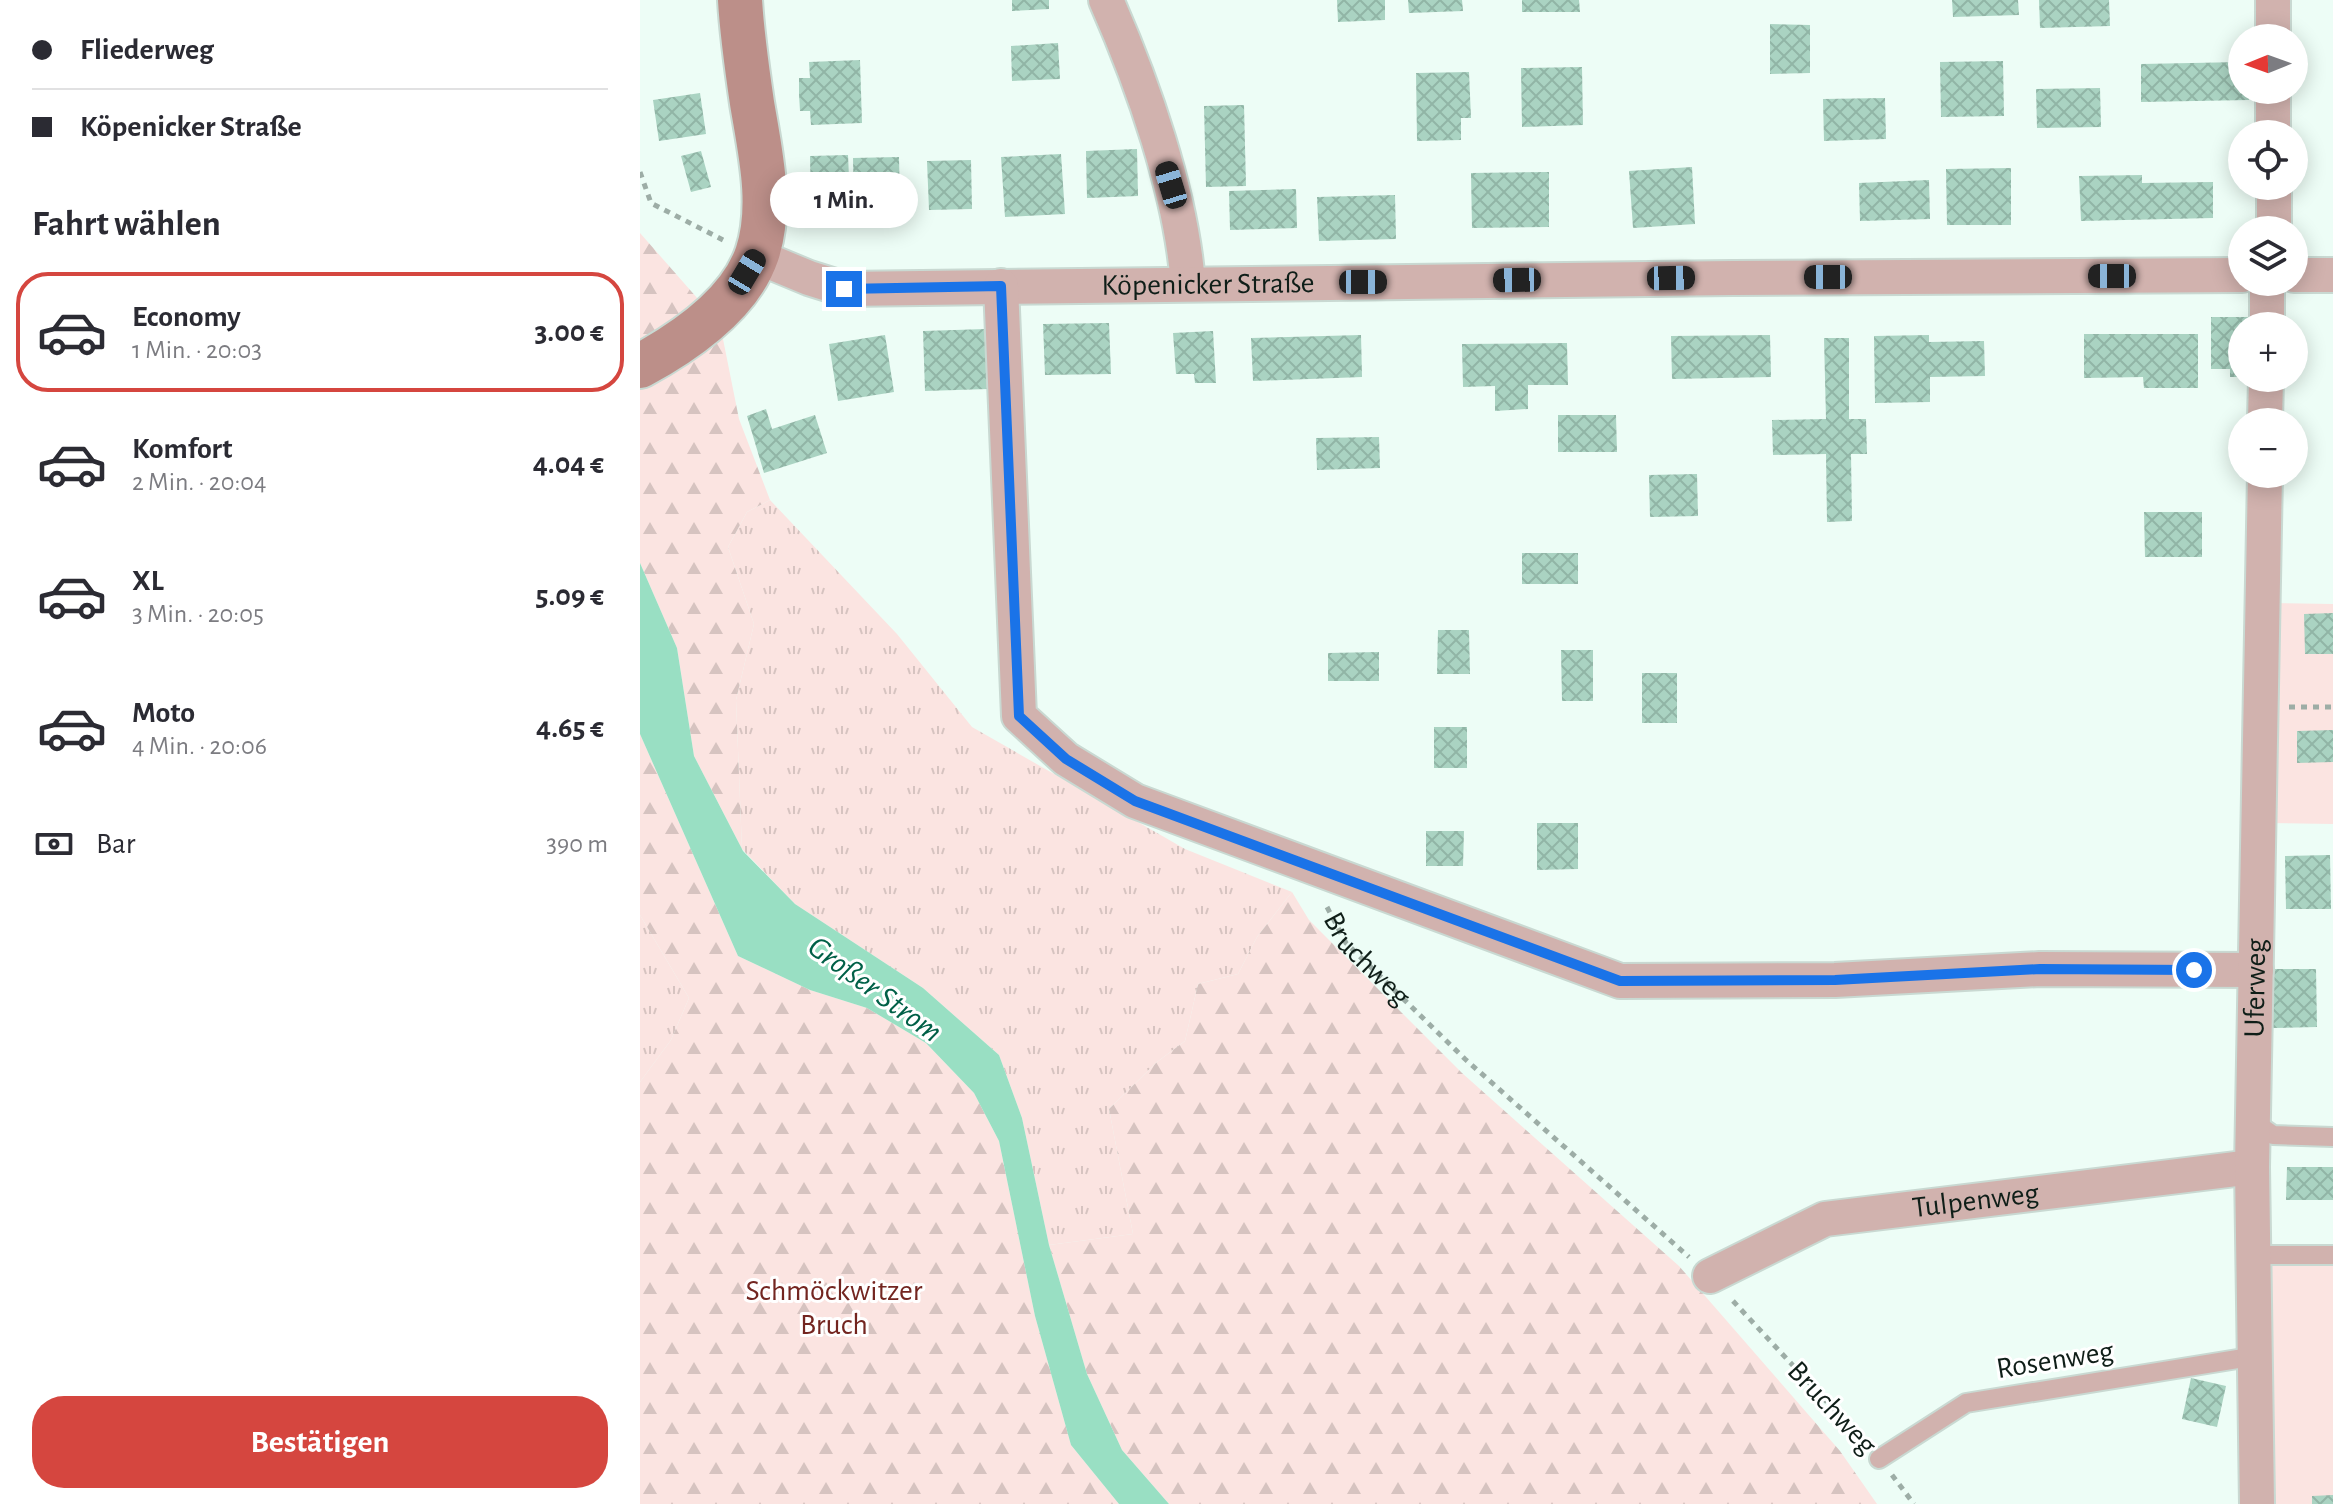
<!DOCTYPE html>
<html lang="de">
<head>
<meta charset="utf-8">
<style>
	:root { --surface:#fff; --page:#f2f2f3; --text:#2b2b33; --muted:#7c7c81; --line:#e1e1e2; --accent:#d5463f }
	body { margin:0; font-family:"Alegreya Sans",sans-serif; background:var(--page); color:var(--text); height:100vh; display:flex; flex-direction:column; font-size:30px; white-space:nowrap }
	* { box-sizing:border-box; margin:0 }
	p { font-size:26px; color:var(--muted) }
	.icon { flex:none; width:44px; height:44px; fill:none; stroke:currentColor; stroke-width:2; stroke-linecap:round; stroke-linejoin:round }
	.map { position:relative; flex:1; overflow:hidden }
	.drawer { display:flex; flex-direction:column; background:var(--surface); width:640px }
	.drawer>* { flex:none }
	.guide { display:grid; align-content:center; height:176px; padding:0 32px; background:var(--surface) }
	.needle { width:52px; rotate:269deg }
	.controls { position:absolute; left:1588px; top:24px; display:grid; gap:16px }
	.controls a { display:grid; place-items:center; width:80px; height:80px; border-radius:50%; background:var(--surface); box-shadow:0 4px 20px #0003; font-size:40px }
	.end { position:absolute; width:36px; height:36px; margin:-18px; border:10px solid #1a73e8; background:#fff; box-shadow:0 0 0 4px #fff }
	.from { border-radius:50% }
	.bubble { position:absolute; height:56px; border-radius:28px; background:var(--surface); box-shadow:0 4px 20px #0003; font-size:26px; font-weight:700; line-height:56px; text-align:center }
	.car { position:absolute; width:24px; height:48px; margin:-24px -12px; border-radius:10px; box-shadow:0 0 6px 2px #0007; background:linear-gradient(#222 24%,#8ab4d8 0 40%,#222 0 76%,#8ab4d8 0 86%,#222 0) }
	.guide b { display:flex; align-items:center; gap:28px; height:76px; font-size:30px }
	.guide b+b { border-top:2px solid var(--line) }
	.guide i { width:20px; height:20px; background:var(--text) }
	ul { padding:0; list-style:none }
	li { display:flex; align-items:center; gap:24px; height:120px; margin:0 16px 12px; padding:0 16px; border:4px solid transparent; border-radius:32px }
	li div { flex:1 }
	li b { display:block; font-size:30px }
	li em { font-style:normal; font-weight:700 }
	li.active { border-color:var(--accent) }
	li>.icon { width:72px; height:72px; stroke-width:1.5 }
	h2 { padding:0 32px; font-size:36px; line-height:96px }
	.pay { display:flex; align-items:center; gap:20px; height:88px; padding:0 32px; font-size:30px }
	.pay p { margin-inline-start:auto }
	.button { display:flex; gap:16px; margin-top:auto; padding:16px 32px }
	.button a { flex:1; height:92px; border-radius:32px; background:var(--accent); color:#fff; font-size:32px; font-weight:700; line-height:92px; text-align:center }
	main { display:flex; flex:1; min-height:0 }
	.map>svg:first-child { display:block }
	.grass { fill:url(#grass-tufts) }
	.forest { fill:url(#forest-firs) }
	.green { fill:#fbe4e1 }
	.water { fill:#99dfc3 }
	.building { fill:url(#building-cross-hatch) }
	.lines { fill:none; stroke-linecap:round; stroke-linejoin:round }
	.lane-casing { stroke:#c9d9d2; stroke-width:22 }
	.street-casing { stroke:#c9d9d2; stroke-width:38 }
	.secondary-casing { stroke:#c9d9d2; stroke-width:48 }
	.path { stroke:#9dada6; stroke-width:5; stroke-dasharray:6 6; stroke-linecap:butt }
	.lane { stroke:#d1b2ae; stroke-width:18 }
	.street { stroke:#d1b2ae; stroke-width:34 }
	.secondary { stroke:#bc8f89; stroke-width:44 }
	.route { stroke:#1a73e8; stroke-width:10 }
	.labels { text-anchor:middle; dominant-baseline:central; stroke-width:6; stroke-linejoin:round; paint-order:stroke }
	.street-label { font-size:30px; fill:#0f1e18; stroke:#fff }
	.park-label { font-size:30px; fill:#732520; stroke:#fff }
	.water-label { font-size:32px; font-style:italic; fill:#006047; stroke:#fff }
</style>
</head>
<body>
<main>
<section class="drawer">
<div class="guide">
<b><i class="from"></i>Fliederweg</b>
<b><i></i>Köpenicker Straße</b>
</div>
<h2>Fahrt wählen</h2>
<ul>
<li class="active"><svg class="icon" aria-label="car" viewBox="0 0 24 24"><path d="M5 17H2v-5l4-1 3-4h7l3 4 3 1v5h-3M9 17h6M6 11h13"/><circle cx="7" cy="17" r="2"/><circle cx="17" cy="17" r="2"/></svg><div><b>Economy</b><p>1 Min. · 20:03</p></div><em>3.00 €</em></li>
<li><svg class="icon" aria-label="car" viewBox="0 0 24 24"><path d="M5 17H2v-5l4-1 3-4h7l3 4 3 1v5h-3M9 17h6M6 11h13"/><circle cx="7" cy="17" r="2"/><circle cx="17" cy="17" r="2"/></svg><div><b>Komfort</b><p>2 Min. · 20:04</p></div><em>4.04 €</em></li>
<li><svg class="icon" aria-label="car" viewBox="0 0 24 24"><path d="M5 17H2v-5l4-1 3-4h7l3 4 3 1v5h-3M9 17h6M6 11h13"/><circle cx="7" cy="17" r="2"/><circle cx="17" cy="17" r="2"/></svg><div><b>XL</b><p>3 Min. · 20:05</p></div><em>5.09 €</em></li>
<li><svg class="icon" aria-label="car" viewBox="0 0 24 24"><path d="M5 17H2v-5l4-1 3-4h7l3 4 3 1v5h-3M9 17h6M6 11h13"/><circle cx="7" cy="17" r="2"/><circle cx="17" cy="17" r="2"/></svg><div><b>Moto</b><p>4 Min. · 20:06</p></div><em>4.65 €</em></li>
</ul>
<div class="pay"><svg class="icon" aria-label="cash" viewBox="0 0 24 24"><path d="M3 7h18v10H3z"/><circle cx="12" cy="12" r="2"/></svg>Bar<p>390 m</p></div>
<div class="button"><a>Bestätigen</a></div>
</section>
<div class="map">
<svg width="1693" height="1504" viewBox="0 0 1693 1504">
	<defs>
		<pattern id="grass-tufts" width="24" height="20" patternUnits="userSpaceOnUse" patternTransform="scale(2)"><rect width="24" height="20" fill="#fbe4e1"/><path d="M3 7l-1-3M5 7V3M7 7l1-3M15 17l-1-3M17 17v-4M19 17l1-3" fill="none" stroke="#d6c3c0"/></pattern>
		<pattern id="forest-firs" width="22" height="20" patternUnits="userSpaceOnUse" patternTransform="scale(2)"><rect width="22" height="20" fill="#fbe4e1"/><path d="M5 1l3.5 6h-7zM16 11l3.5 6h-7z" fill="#d6c3c0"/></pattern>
		<pattern id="building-cross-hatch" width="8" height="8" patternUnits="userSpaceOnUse" patternTransform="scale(2)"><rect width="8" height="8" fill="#aad3c2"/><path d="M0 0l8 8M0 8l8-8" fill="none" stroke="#91b5a6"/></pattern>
	</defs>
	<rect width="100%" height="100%" fill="#edfdf6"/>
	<path class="grass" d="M130 500 257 634 332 727 545 849 652 892 617 937 598 974 558 984 545 1041 517 1062 469 1109 493 1234 409 1245 382 1118 359 1055 283 988 155 904 102 849 96 700 114 624 88 547 107 512Z
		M0 915 49 998 31 1040 0 1082Z"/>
	<path class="forest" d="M0 233 80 324 99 419 130 500 107 512 88 547 114 624 96 700 102 849 54 756 37 648 0 563Z
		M0 734 98 956 170 990 227 1008 286 1043 334 1093 359 1141 395 1316 431 1445 479 1504H0V1082L31 1040 49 998 0 915Z
		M652 892 669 920 822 1073 1039 1266 1200 1451 1237 1504H529L482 1450 447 1374 409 1245 493 1234 469 1109 517 1062 545 1041 558 984 598 974 617 937Z"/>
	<path class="green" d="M1626 603 1693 604V824L1623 823Z
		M1693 1254V1504H1627L1623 1256Z"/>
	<path class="water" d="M0 563 37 648 54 756 103 851 155 904 283 988 359 1055 382 1118 409 1245 447 1374 482 1450 529 1504H479L431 1445 395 1316 359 1141 334 1093 286 1043 227 1008 170 990 98 956 0 734Z"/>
	<path class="building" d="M372 0H409V9L372 11Z
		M697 0H745V20L698 22Z
		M768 0H822L823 11 769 13Z
		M882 0H939L940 12H882Z
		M1312 0H1378L1379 15 1313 17Z
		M1399 0H1469L1470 26 1400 28Z
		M1130 24 1170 25V73L1130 74Z
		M418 43 420 79 372 81 371 46Z
		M220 60 222 123 171 125 170 111H160L159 94V78H170L169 62Z
		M1363 61 1364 116 1301 117 1300 62Z
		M1602 62V90H1609V100L1501 102V64Z
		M942 67 943 125 882 127 881 68Z
		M829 72 831 118H821V140L777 141 776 73Z
		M1460 88 1461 127 1397 128 1396 89Z
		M60 93 66 134 19 141 13 100Z
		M1245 98 1246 139 1184 141 1183 99Z
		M604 105 606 186 566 187 564 106Z
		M497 149 498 196 447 198 446 151Z
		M61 151 71 187 51 192 41 156Z
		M421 154 425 214 365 217 361 157Z
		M208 155 210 200 171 201 170 156Z
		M259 157 260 204 214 206 213 158Z
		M331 160 332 209 289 210 287 161Z
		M1052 167 1055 224 993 228 989 171Z
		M1371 168V225H1307L1306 169Z
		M909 172V227L832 228 831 173Z
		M1502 175V183L1573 182V218L1441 221 1439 176Z
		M1289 180 1290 219 1220 221 1219 183Z
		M656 189 657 228 590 230 589 191Z
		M755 195 756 239 679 241 677 197Z
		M1571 317H1615V326H1602V377H1590V369H1571Z
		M469 323 471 374 405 375 403 324Z
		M346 329 348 389 285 391 283 331Z
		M573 331 576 383H555L554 374H536L533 333Z
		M1444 334H1558V388H1504L1503 377 1444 378Z
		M245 335 254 392 198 401 189 344Z
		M721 335 722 377 613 381 611 338Z
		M1130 335 1131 377 1032 379 1031 336Z
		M1289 335V342L1344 341 1345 376 1290 377V402L1235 403 1234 336Z
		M1184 338H1209V419H1226L1227 454H1211L1212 521 1187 522 1186 454 1133 455 1132 420 1186 419Z
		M927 343 928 385H888V409L855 411V386L823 387 822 344Z
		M126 409 132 429 175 415 187 453 124 473 107 416Z
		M918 415H976L977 452H918Z
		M739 437 740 468 677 470 676 438Z
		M1057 474 1058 516 1010 517 1009 475Z
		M1504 512H1562V557H1505Z
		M882 553H938V584H882Z
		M1693 613V654H1665L1664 614Z
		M798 630H829L830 674H797Z
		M921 650H953V701H922Z
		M739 652V681H688V653Z
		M1002 673H1037V723H1002Z
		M794 727H827V768H794Z
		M1693 730V762L1657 763V731Z
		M897 823H938V869L897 870Z
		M786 831H824L823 866H786Z
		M1690 855 1691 909H1646L1645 856Z
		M1632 969H1676L1677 1027 1633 1028Z
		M1647 1167H1693V1200H1646Z
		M1551 1378 1586 1386 1577 1427 1542 1419Z
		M1693 1495V1504H1672V1496Z"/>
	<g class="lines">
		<g class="lane-casing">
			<path id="lane" d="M1613 1121 1633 1135 1693 1137
				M1614 1255H1693
				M1239 1459 1326 1403 1616 1356"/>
		</g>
		<g class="street-casing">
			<g id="street">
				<path d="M466 0C503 84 541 192 548 284"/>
				<path d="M1633 0V38"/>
				<path d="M1633 90V134"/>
				<path d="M1634 186V230"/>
				<path id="s2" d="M116 256 169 278 204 289 1093 278 1602 275"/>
				<path d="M1654 275H1693"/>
				<path d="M1627 282V326"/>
				<path d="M361 286 379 716 426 759 495 801 980 981 1195 980 1400 969 1616 970"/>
				<path d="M1625 422 1626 378"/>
				<path id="s3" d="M1070 1276 1185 1219 1612 1167"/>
				<path id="s4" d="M1617 1504 1612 1167 1625 474"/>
			</g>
		</g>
		<g class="secondary-casing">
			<path id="secondary" d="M0 366C44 342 100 304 117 254 133 206 120 151 112 103 107 69 102 35 100 0"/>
		</g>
		<g class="path">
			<path d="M0 172 11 203 83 240"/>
			<path d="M1649 707H1693"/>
			<path id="s1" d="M687 907 706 943 825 1059 1049 1257"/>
			<path d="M1093 1301 1225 1443"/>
			<path d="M1252 1475 1274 1504"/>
		</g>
		<use href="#lane" class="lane"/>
		<use href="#street" class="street"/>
		<use href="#secondary" class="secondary"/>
	</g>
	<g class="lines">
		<path class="route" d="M204 289 361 286 379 716 426 759 495 801 980 981 1195 980 1400 969 1554 970"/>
	</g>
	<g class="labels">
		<g class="street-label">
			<text stroke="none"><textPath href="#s2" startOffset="458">Köpenicker Straße</textPath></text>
			<text stroke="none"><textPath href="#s1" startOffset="66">Bruchweg</textPath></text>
			<text stroke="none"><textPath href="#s4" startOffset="516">Uferweg</textPath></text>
			<text stroke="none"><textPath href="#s3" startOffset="280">Tulpenweg</textPath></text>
			<text transform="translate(1415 1360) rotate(-9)">Rosenweg</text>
			<text transform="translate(1192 1408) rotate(47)">Bruchweg</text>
		</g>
		<g class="park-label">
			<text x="194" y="1291">Schmöckwitzer<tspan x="194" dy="34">Bruch</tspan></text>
		</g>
		<g class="water-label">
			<text transform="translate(235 989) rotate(36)">Großer Strom</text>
		</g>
	</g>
</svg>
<div class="controls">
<a><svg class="needle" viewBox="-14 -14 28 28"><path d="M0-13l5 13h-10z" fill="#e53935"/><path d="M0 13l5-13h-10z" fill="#7c7c81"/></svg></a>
<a><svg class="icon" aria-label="locate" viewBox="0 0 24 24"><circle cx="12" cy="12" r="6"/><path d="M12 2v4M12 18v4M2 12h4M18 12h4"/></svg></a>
<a><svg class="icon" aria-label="layers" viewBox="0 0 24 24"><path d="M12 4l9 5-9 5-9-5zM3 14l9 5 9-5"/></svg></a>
<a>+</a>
<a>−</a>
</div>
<i class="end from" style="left:1554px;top:970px"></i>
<i class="end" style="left:204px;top:289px"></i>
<div class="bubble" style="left:130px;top:172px;width:148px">1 Min.</div>
<i class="car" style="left:531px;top:185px;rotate:343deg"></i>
<i class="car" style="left:107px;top:272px;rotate:31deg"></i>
<i class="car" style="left:1472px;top:276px;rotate:270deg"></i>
<i class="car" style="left:1188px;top:277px;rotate:270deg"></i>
<i class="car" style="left:1031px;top:278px;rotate:89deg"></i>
<i class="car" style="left:877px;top:280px;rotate:269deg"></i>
<i class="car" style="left:723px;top:282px;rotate:90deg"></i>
</div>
</main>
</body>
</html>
